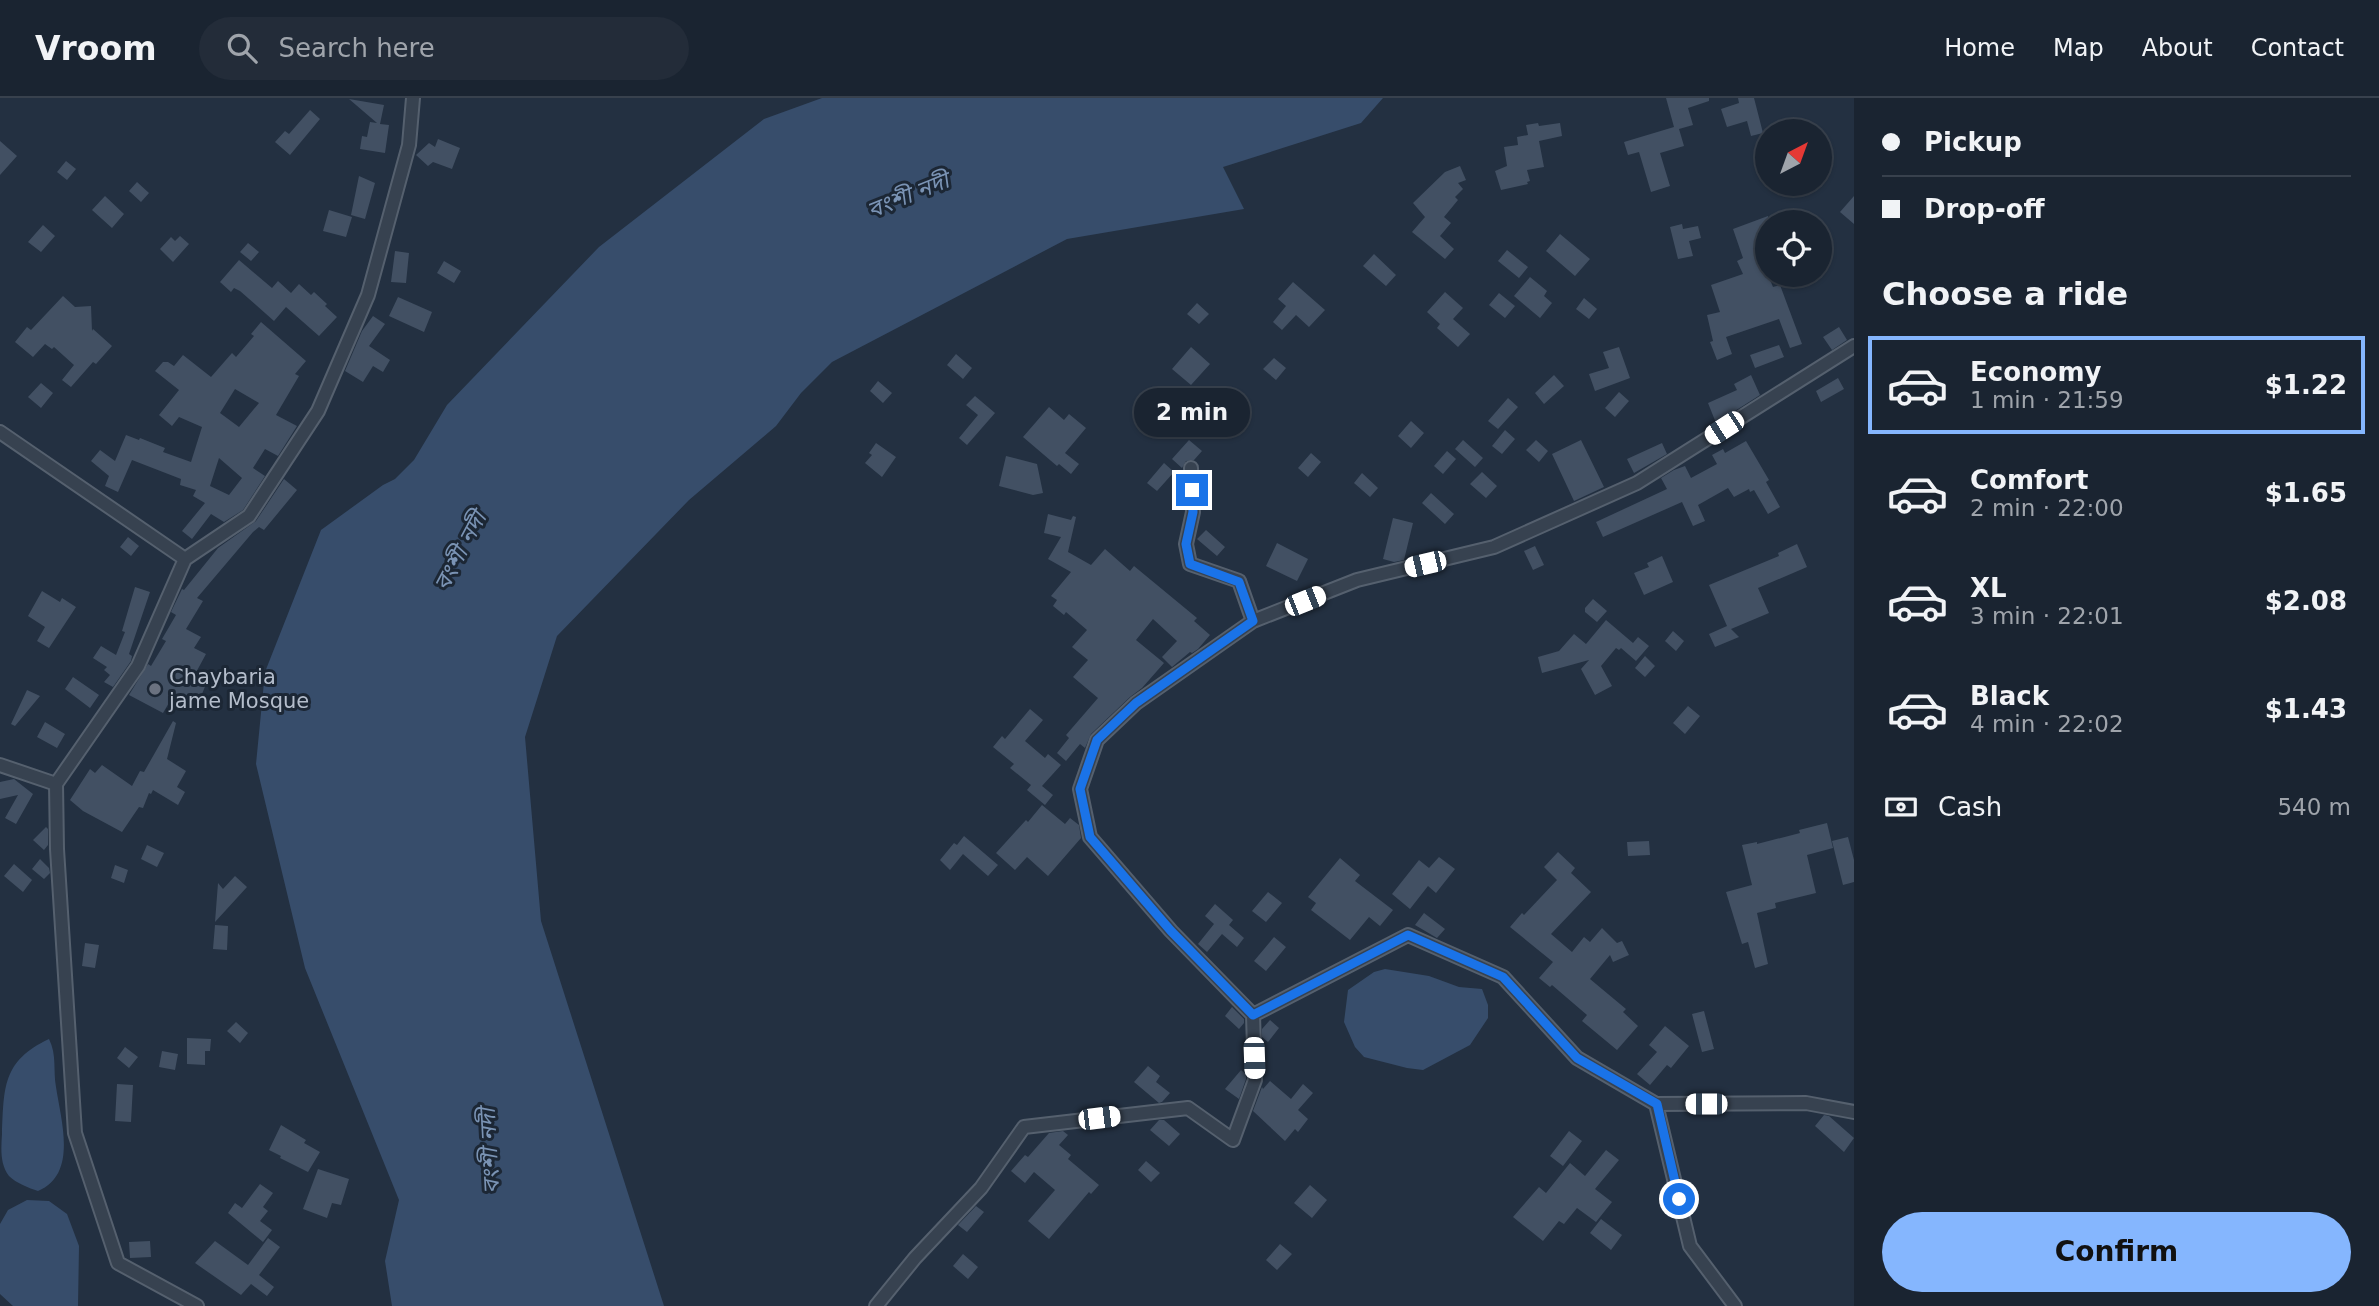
<!DOCTYPE html>
<html lang="en">
<head>
<meta charset="utf-8">
<style>
	:root { --surface:#1a2431; --page:#232c39; --text:#f1f3f6; --muted:#9fa4ab; --line:#38414d; --accent:#85b6fe }
	body { margin:0; font-family:"DejaVu Sans","Noto Sans Bengali",sans-serif; background:var(--page); color:var(--text); height:100vh; display:flex; flex-direction:column; font-size:26px; white-space:nowrap }
	* { box-sizing:border-box; margin:0 }
	p { font-size:23px; color:var(--muted) }
	.icon { flex:none; width:38px; height:38px; fill:none; stroke:currentColor; stroke-width:2; stroke-linecap:round; stroke-linejoin:round }
	.map { position:relative; flex:1; overflow:hidden }
	.drawer { display:flex; flex-direction:column; background:var(--surface); width:525px }
	.drawer>* { flex:none }
	.banner { display:grid; align-content:center; height:154px; padding:0 28px; background:var(--surface) }
	.needle { width:46px; rotate:41deg }
	.fabs { position:absolute; left:1755px; top:21px; display:grid; gap:14px }
	.fabs a { display:grid; place-items:center; width:77px; height:77px; border-radius:50%; background:var(--surface); box-shadow:0 2px 5px #0004,0 0 0 2px var(--line); font-size:35px }
	.end { position:absolute; width:32px; height:32px; margin:-16px; border:9px solid #1a73e8; background:#fff; box-shadow:0 0 0 4px #fff }
	.from { border-radius:50% }
	.bubble { position:absolute; height:49px; border-radius:24px; background:var(--surface); box-shadow:0 2px 5px #0004,0 0 0 2px var(--line); font-size:23px; font-weight:700; line-height:49px; text-align:center }
	.car { position:absolute; width:21px; height:42px; margin:-21px -10px; border-radius:9px; box-shadow:0 0 5px 2px #0007; background:linear-gradient(#fff 24%,#345 0 40%,#fff 0 76%,#345 0 86%,#fff 0) }
	.banner b { display:flex; align-items:center; gap:24px; height:66px; font-size:26px }
	.banner b+b { border-top:2px solid var(--line) }
	.banner i { width:18px; height:18px; background:var(--text) }
	ul { padding:0; list-style:none }
	li { display:flex; align-items:center; gap:21px; height:98px; margin:0 14px 10px; padding:0 14px; border:4px solid transparent; border-radius:0px }
	li div { flex:1 }
	li b { display:block; font-size:26px }
	li em { font-style:normal; font-weight:700 }
	li.current { border-color:var(--accent) }
	li>.icon { width:63px; height:63px; stroke-width:1.5 }
	h2 { padding:0 28px; font-size:32px; line-height:84px }
	.pay { display:flex; align-items:center; gap:18px; height:77px; padding:0 28px; font-size:26px }
	.pay p { margin-inline-start:auto }
	.cta { display:flex; gap:14px; margin-top:auto; padding:14px 28px }
	.cta a { flex:1; height:80px; border-radius:42px; background:var(--accent); color:#111; font-size:28px; font-weight:700; line-height:80px; text-align:center }
	header { display:flex; align-items:center; gap:42px; box-sizing:border-box; height:98px; padding:0 35px; background:var(--surface); border-bottom:2px solid var(--line) }
	header strong { font-size:33px }
	nav { display:flex; gap:38px; margin-inline-start:auto; font-size:24px }
	.search { width:490px; height:63px; background:var(--page); display:flex; align-items:center; gap:18px; box-sizing:border-box; padding:0 24px; border-radius:38px; color:var(--muted); font-size:26px }
	main { display:flex; flex:1; min-height:0 }
	.map>svg:first-child { display:block }
	.water { fill:#374d6b }
	.building { fill:#425063; fill-rule:evenodd }
	.lines { fill:none; stroke-linecap:round; stroke-linejoin:round }
	.minor-casing { stroke:#55606e; stroke-width:16 }
	.minor { stroke:#374250; stroke-width:12 }
	.route { stroke:#1a73e8; stroke-width:9 }
	.worship-dot { fill:#6b7280; stroke:#1c2735; stroke-width:2.5 }
	.labels { text-anchor:middle; dominant-baseline:central; stroke-width:6; stroke-linejoin:round; paint-order:stroke }
	.poi-label { font-size:21px; fill:#b4bdcb; stroke:#1c2735; text-anchor:start }
	.water-label { font-size:23px; font-style:italic; fill:#7a93b4; stroke:#1c2735 }
</style>
</head>
<body>
<header>
<strong>Vroom</strong>
<div class="search"><svg class="icon" aria-label="search" viewBox="0 0 24 24"><circle cx="10" cy="10" r="6"/><path d="M15 15l6 6"/></svg>Search here</div>
<nav><a>Home</a><a>Map</a><a>About</a><a>Contact</a></nav>
</header>
<main>
<div class="map">
<svg width="1854" height="1208" viewBox="0 0 1854 1208">
	<rect width="100%" height="100%" fill="#233041"/>
	<path class="water" d="M822 0H1383L1361 25 1223 69 1244 111 1067 141 832 264 801 295 776 328 689 402 557 538 525 639 541 823 664 1208H392L385 1163 399 1102 305 870 256 666 265 574 321 432 383 387 395 381 414 362 447 307 599 149 764 21Z
		M1385 871 1429 878 1459 889 1482 891 1488 907V920L1470 947 1423 972 1407 970 1364 959 1355 949 1344 924 1348 892 1374 874Z
		M49 941C57 957 53 972 56 989 61 1023 78 1076 38 1093 29 1090 16 1085 9 1078 0 1066 1 1051 2 1036 4 990 2 963 49 941Z
		M27 1102 49 1103 67 1116 79 1148 78 1208H13L0 1196V1126L8 1112Z"/>
	<path class="building" d="M1666 0H1709V3L1688 10 1693 27 1679 31 1684 48 1660 55 1670 88 1651 94 1639 54 1628 57 1624 44 1674 29Z
		M1738 0H1754L1763 35 1751 38 1747 23 1727 29 1721 11 1739 5Z
		M349 1 384 7 380 26 389 27 385 55 360 51 362 38 367 39 370 24 377 25Z
		M310 12 320 21 290 57 275 44 285 33 289 36Z
		M1538 25 1539 28 1560 25 1562 38 1539 43 1544 69 1527 72 1530 83 1527 84 1528 86 1501 92 1495 73 1507 68 1504 49 1518 47 1517 39 1528 37 1526 27Z
		M438 41 460 50 452 71 433 64 428 68 416 57 429 45 435 49Z
		M0 43 17 58 0 77Z
		M66 63 76 71 67 82 57 74Z
		M1460 68 1466 82 1458 85 1463 91 1455 99 1458 102 1444 119 1451 125 1440 138 1454 151 1445 161 1412 134 1425 119 1413 105 1445 74Z
		M359 78 375 85 365 121 351 117Z
		M137 84 149 95 141 104 129 93Z
		M105 98 124 116 112 130 92 112Z
		M1854 98V126L1840 114Z
		M329 112 352 119 346 139 323 133Z
		M1768 118V177L1773 189 1780 187 1802 246 1790 250 1779 221 1726 239 1732 256 1717 262 1710 244 1713 243 1707 217 1720 214 1711 187 1743 176 1737 163 1743 160 1733 131Z
		M1682 126 1683 131 1698 128 1701 140 1689 143 1693 158 1678 161 1670 129Z
		M43 127 55 138 41 154 28 144Z
		M1560 136 1590 161 1575 178 1546 153Z
		M180 138 189 146 173 164 160 151 171 139 175 143Z
		M248 145 259 154 251 163 240 154Z
		M1507 152 1528 169 1519 180 1498 163Z
		M395 153 409 155 406 185 391 184Z
		M1374 156 1396 177 1386 188 1363 168Z
		M239 162 272 190 278 183 291 195 299 186 311 197 314 194 327 206 325 208 337 219 319 238 286 209 274 223 240 193 234 190 231 194 220 184Z
		M444 163 461 173 454 185 437 175Z
		M1530 179 1547 193 1544 198 1552 205 1540 220 1514 198Z
		M1293 184 1325 212 1309 229 1296 217 1282 232 1273 224 1286 208 1278 201Z
		M1445 194 1463 210 1453 221 1470 236 1458 249 1437 230 1440 226 1427 214Z
		M1499 195 1515 208 1505 220 1489 207Z
		M63 198 75 209 91 208 92 233 93 231 112 248 96 266 93 264 71 289 62 282 74 267 54 249 52 251 45 246 33 259 15 244 27 229 31 232Z
		M398 199 432 214 424 234 389 218Z
		M1584 200 1597 211 1589 221 1576 211Z
		M1197 205 1209 216 1199 226 1187 216Z
		M373 218 385 226 369 248 390 262 383 274 373 268 363 284 345 273 362 233Z
		M261 224 306 263 295 276 299 278 276 317 297 328 278 358 265 351 253 370 265 378 243 412 224 424 211 416 192 441 182 433 205 405 193 398 196 392 180 387 181 381 132 362 118 394 105 388 109 378 91 363 100 352 115 363 126 337 139 342 140 340 165 350 163 354 191 364 202 329 179 319 172 328 159 317 179 292 155 273 163 264H168L174 268 183 257 211 279 232 255 236 259 254 238 251 236ZM235 291 259 305 239 329 220 315ZM219 360 242 380 229 397 210 388Z
		M1839 229 1847 242 1832 252 1823 239Z
		M1779 247 1784 259 1755 270 1750 257Z
		M1191 249 1210 266 1191 287 1172 271Z
		M1619 249 1630 280 1595 293 1589 276 1609 270 1603 254Z
		M956 256 972 270 963 281 947 267Z
		M1274 260 1286 270 1276 282 1263 271Z
		M1554 277 1564 288 1544 306 1535 295Z
		M1751 277 1760 297 1716 325 1708 305 1737 292 1734 286Z
		M1838 280 1844 291 1821 304 1816 293Z
		M878 283 892 295 883 305 870 293Z
		M41 285 53 295 41 310 28 299Z
		M1619 294 1629 303 1615 319 1605 310Z
		M975 298 995 315 967 347 959 340 978 317 966 307Z
		M1508 300 1518 309 1498 331 1488 323Z
		M1049 309 1064 322 1069 316 1086 330 1065 355 1079 366 1071 376 1059 366 1057 368 1023 339Z
		M1411 323 1424 335 1411 350 1398 338Z
		M1505 332 1515 341 1502 356 1492 348Z
		M1189 342 1202 353 1194 362 1186 363 1182 370 1172 361Z
		M1463 342 1483 360 1475 369 1455 351Z
		M1536 342 1548 353 1539 364 1526 352Z
		M1581 342 1604 389 1574 403 1552 356Z
		M1746 343 1769 382 1766 384 1780 409 1768 416 1754 392 1750 394 1749 391 1734 399 1728 390 1698 407 1705 423 1693 428 1682 404 1603 439 1596 424 1667 391 1661 380 1674 372 1685 368 1691 380 1717 366 1712 357 1723 351 1725 355Z
		M876 345 896 359 882 379 865 365 872 357 869 355Z
		M1662 345 1667 356 1634 375 1627 361Z
		M1447 353 1456 361 1443 376 1434 368Z
		M1311 355 1321 364 1308 379 1298 370Z
		M1006 358 1037 366 1043 395 1033 397 999 388Z
		M1164 365 1174 374 1157 393 1147 385Z
		M1482 374 1497 388 1486 400 1470 386Z
		M1362 375 1378 390 1370 399 1354 385Z
		M284 381 297 392 264 432 259 429 253 434 197 500 203 503 186 531 201 539 194 550 206 556 193 580 206 586 198 606 173 598 163 615 129 597 148 566 151 568 166 543 162 541 176 517 171 514 182 491 184 492 218 450 256 423Z
		M1431 395 1454 416 1445 426 1422 405Z
		M1048 416 1071 422 1073 418 1076 419 1068 454 1091 467 1105 451 1130 473 1134 468 1197 520 1194 523 1210 537 1198 551 1192 555 1190 554 1172 569 1162 559 1177 543 1153 521 1136 542 1164 565 1142 590 1130 599 1091 636 1085 650 1080 646 1066 663 1057 655 1069 640 1066 637 1098 600 1073 579 1088 562 1072 549 1087 532 1066 514 1064 517 1053 508 1057 502 1051 498 1071 474 1048 461 1061 439 1044 435Z
		M1393 420 1413 425 1404 462 1394 464 1383 461Z
		M1206 432 1225 449 1217 458 1197 441Z
		M128 439 139 448 131 458 120 449Z
		M1277 445 1308 461 1297 483 1266 468Z
		M1797 446 1807 469 1758 490 1769 515 1731 531 1739 539 1715 549 1709 536 1727 528 1709 487 1779 458 1778 455Z
		M1535 448 1544 467 1533 472 1524 453Z
		M1662 458 1673 484 1644 497 1634 475 1649 469 1647 465Z
		M135 489 150 494 129 556 132 558 131 563 113 589 104 584 110 577 104 572 107 569 93 560 101 548 116 557 125 534 122 533Z
		M42 493 60 504 62 500 76 509 49 550 37 543 45 529 28 518Z
		M1593 501 1607 513 1597 524 1585 514V510Z
		M1606 522 1633 545 1638 539 1649 548 1636 563 1621 550 1619 552 1616 550 1601 568 1612 588 1595 597 1581 571 1589 562 1542 575 1538 559 1559 553 1574 536 1586 546Z
		M1673 533 1684 543 1676 553 1665 543Z
		M1645 558 1655 568 1645 579 1635 570Z
		M73 579 99 597 90 610 65 591Z
		M27 592 40 598 15 628 11 626Z
		M1688 608 1700 618 1685 636 1673 625Z
		M1030 611 1043 622 1025 643 1045 660 1048 656 1061 667 1042 688 1053 697 1045 707 1027 692 1031 687 1010 670 1014 666 993 649 1002 638 1005 641Z
		M173 623 176 625 167 661 186 673 177 689 185 694 178 707 153 692 151 696 149 695 143 710 139 709 122 734 83 713 70 702 90 671 95 675 102 667 132 688 140 673 144 674Z
		M45 624 65 636 57 650 37 639Z
		M14 681 33 696 16 726 5 720 18 697 0 701V684Z
		M1042 707 1065 726 1070 720 1079 727 1081 740 1048 778 1027 759 1015 772 996 755 1026 722 1028 724Z
		M1827 725 1833 750 1807 757 1816 795 1775 805 1776 810 1757 815 1768 866 1755 870 1748 844 1742 846 1726 794 1752 787 1742 747 1757 744V746L1800 735 1799 732Z
		M46 729 48 731V747L44 752 33 742Z
		M964 738 998 767 988 778 963 756 950 772 940 762 954 745 957 747Z
		M1848 739 1854 762V784L1843 787 1832 743Z
		M1649 743 1650 757 1628 758 1627 744Z
		M147 747 164 755 157 769 141 761Z
		M1558 754 1575 770 1571 775 1591 794 1551 836 1572 854 1584 839 1590 844 1602 830 1617 845 1622 843 1629 857 1613 864 1610 857 1590 881 1626 911 1623 914 1638 928 1617 952 1582 923 1587 917 1552 887 1550 889 1539 880 1553 864 1510 829 1522 815 1524 817 1557 782 1544 769Z
		M1439 759 1455 771 1436 795 1428 788 1410 811 1392 796 1419 762 1429 770Z
		M1340 760 1360 777 1355 783 1393 812 1380 828 1369 819 1350 842 1311 812 1316 805 1308 799Z
		M40 761 49 770 50 775 44 781 32 771Z
		M14 766 32 782 23 794 4 778Z
		M115 767 128 772 124 785 111 780Z
		M235 778 247 789 215 824 218 785 223 791Z
		M1268 794 1282 805 1266 824 1252 813Z
		M1215 806 1233 822 1229 827 1244 840 1237 849 1222 836 1207 854 1198 846 1214 826 1205 818Z
		M1424 815 1445 831 1437 840 1415 827Z
		M215 827 228 828 227 852 213 851Z
		M1274 839 1286 849 1266 873 1254 863Z
		M85 845 99 847 95 870 82 868Z
		M1232 909 1244 921V925L1239 931 1225 918Z
		M1704 913 1714 951 1702 954 1692 916Z
		M1270 922 1279 930 1268 944 1262 939V931Z
		M236 924 248 935 240 945 227 933Z
		M1665 928 1689 948 1671 970 1667 967 1650 987 1637 976 1657 954 1649 947Z
		M187 940 211 941 210 953H205V967L187 966Z
		M125 949 138 959 129 970 117 960Z
		M162 953 178 956 175 972 159 969Z
		M1148 968 1160 978 1156 984 1170 995 1162 1004 1159 1005 1134 984Z
		M1241 972 1246 976V981L1239 1001 1225 991Z
		M1270 983 1291 1001 1303 986 1313 995 1298 1012 1308 1021 1298 1034 1295 1031 1285 1043 1253 1013 1262 989 1263 991Z
		M117 986 133 987 131 1024 115 1023Z
		M1824 1017 1829 1018 1854 1040 1844 1054 1815 1028Z
		M1159 1022H1164L1180 1036 1169 1048 1150 1032Z
		M281 1027 306 1042 304 1045 320 1054 308 1074 280 1060 281 1058 269 1052Z
		M1063 1033 1068 1037 1059 1047 1071 1057 1068 1061 1099 1087 1091 1096 1089 1094 1049 1141 1028 1123 1055 1092 1034 1074 1025 1085 1011 1073 1025 1057 1028 1059 1049 1035Z
		M1569 1033 1582 1043 1563 1068 1550 1058Z
		M1606 1052 1619 1062 1595 1091 1612 1104 1596 1124 1577 1110 1564 1126 1559 1123 1543 1143 1513 1119 1539 1089 1546 1095 1570 1065 1585 1078Z
		M1146 1063 1160 1075 1151 1084 1138 1072Z
		M318 1071 349 1081 341 1107 332 1105 327 1120 303 1111Z
		M260 1086 273 1095 263 1109 268 1113 260 1123 272 1132 263 1144 228 1115 235 1105 242 1110Z
		M1310 1087 1327 1102 1312 1120 1294 1105Z
		M976 1108 984 1114 967 1134 958 1127Z
		M1601 1121 1622 1137 1611 1152 1590 1135Z
		M268 1140 280 1149 259 1177 274 1189 267 1198 251 1186 241 1197 195 1165 215 1143 248 1167Z
		M150 1143 151 1159 130 1160 129 1144Z
		M1280 1146 1292 1156 1277 1172 1266 1162Z
		M963 1156 978 1169 968 1181 953 1168Z"/>
	<g class="lines">
		<g class="minor-casing">
			<path id="minor" d="M0 334 185 461
				M1191 370 1193 414 1186 446 1190 466 1239 483 1253 523
				M0 667 56 686
				M56 686 138 568 185 461 249 418 318 313 368 197 409 47 413 0
				M56 686 57 751 75 1035 118 1165 197 1208
				M1253 917 1408 837 1503 879 1577 960 1656 1006 1806 1005 1854 1014
				M1656 1006 1690 1148 1735 1208
				M876 1208 915 1160 981 1090 1024 1029 1188 1010 1233 1042 1255 982 1253 917 1171 833 1090 739 1080 691 1097 642 1136 605 1253 523 1357 482 1494 449 1637 385 1854 248"/>
		</g>
		<use href="#minor" class="minor"/>
	</g>
	<g class="lines">
		<path class="route" d="M1192 392 1193 414 1186 446 1190 466 1239 484 1253 523 1136 605 1097 642 1080 691 1090 739 1171 833 1253 917 1408 837 1503 879 1577 960 1657 1006 1679 1101"/>
	</g>
	<circle class="worship-dot" cx="155" cy="591" r="7"/>
	<g class="labels">
		<g class="poi-label">
			<text x="169" y="579">Chaybaria<tspan x="169" dy="24">jame Mosque</tspan></text>
		</g>
		<g class="water-label">
			<text transform="translate(908 97) rotate(-22)">বংশী নদী</text>
			<text transform="translate(460 453) rotate(-62)">বংশী নদী</text>
			<text transform="translate(489 1053) rotate(-93)">বংশী নদী</text>
		</g>
	</g>
</svg>
<div class="fabs">
<a><svg class="needle" viewBox="-14 -14 28 28"><path d="M0-13l5 13h-10z" fill="#e53935"/><path d="M0 13l5-13h-10z" fill="#9fa4ab"/></svg></a>
<a><svg class="icon" aria-label="locate" viewBox="0 0 24 24"><circle cx="12" cy="12" r="6"/><path d="M12 2v4M12 18v4M2 12h4M18 12h4"/></svg></a>
</div>
<i class="end from" style="left:1679px;top:1101px"></i>
<i class="end" style="left:1192px;top:392px"></i>
<div class="bubble" style="left:1134px;top:290px;width:116px">2 min</div>
<i class="car" style="left:1724px;top:330px;rotate:237deg"></i>
<i class="car" style="left:1425px;top:466px;rotate:257deg"></i>
<i class="car" style="left:1305px;top:503px;rotate:68deg"></i>
<i class="car" style="left:1254px;top:960px;rotate:178deg"></i>
<i class="car" style="left:1706px;top:1006px;rotate:270deg"></i>
<i class="car" style="left:1099px;top:1020px;rotate:83deg"></i>
</div>
<section class="drawer">
<div class="banner">
<b><i class="from"></i>Pickup</b>
<b><i></i>Drop-off</b>
</div>
<h2>Choose a ride</h2>
<ul>
<li class="current"><svg class="icon" aria-label="car" viewBox="0 0 24 24"><path d="M5 17H2v-5l4-1 3-4h7l3 4 3 1v5h-3M9 17h6M6 11h13"/><circle cx="7" cy="17" r="2"/><circle cx="17" cy="17" r="2"/></svg><div><b>Economy</b><p>1 min · 21:59</p></div><em>$1.22</em></li>
<li><svg class="icon" aria-label="car" viewBox="0 0 24 24"><path d="M5 17H2v-5l4-1 3-4h7l3 4 3 1v5h-3M9 17h6M6 11h13"/><circle cx="7" cy="17" r="2"/><circle cx="17" cy="17" r="2"/></svg><div><b>Comfort</b><p>2 min · 22:00</p></div><em>$1.65</em></li>
<li><svg class="icon" aria-label="car" viewBox="0 0 24 24"><path d="M5 17H2v-5l4-1 3-4h7l3 4 3 1v5h-3M9 17h6M6 11h13"/><circle cx="7" cy="17" r="2"/><circle cx="17" cy="17" r="2"/></svg><div><b>XL</b><p>3 min · 22:01</p></div><em>$2.08</em></li>
<li><svg class="icon" aria-label="car" viewBox="0 0 24 24"><path d="M5 17H2v-5l4-1 3-4h7l3 4 3 1v5h-3M9 17h6M6 11h13"/><circle cx="7" cy="17" r="2"/><circle cx="17" cy="17" r="2"/></svg><div><b>Black</b><p>4 min · 22:02</p></div><em>$1.43</em></li>
</ul>
<div class="pay"><svg class="icon" aria-label="cash" viewBox="0 0 24 24"><path d="M3 7h18v10H3z"/><circle cx="12" cy="12" r="2"/></svg>Cash<p>540 m</p></div>
<div class="cta"><a>Confirm</a></div>
</section>
</main>
</body>
</html>
